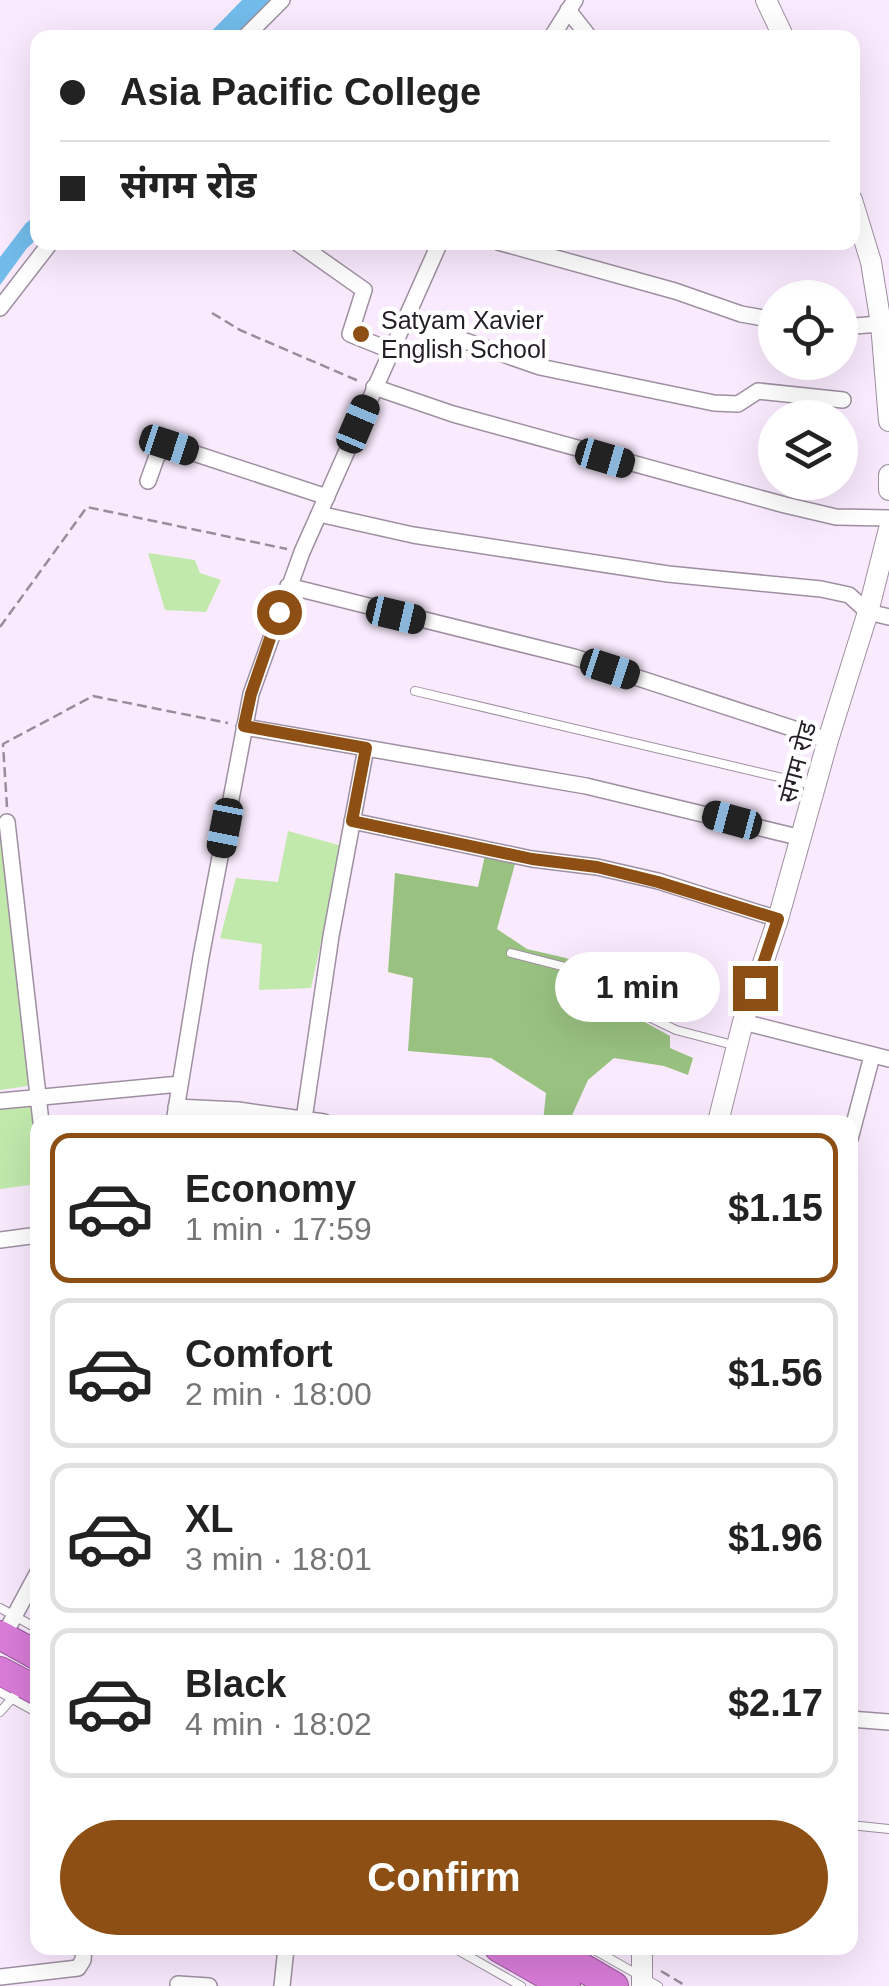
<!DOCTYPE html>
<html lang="en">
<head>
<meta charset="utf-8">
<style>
	:root { --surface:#fff; --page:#f6f6f6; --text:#222; --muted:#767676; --line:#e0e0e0; --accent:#8d4f14 }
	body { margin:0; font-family:Helvetica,"Noto Sans Devanagari",sans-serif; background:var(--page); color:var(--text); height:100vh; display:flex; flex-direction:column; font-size:38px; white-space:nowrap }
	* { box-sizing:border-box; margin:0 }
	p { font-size:32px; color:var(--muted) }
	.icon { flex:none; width:55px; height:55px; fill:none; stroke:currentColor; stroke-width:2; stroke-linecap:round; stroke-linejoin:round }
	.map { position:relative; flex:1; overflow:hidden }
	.sheet { position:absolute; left:30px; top:1115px; width:828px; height:840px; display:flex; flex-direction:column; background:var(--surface); border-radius:20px; box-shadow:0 10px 40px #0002 }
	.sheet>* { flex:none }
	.banner { position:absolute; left:30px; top:30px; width:830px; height:220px; border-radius:20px; box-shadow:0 10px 40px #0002; display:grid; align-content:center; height:220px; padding:0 30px; background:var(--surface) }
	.fabs { position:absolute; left:758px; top:280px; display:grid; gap:20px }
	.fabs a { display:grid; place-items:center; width:100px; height:100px; border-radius:50%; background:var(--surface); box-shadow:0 10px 40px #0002; font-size:50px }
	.end { position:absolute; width:45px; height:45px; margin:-22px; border:12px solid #8d4f14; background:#fff; box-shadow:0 0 0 5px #fff }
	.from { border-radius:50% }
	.bubble { position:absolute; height:70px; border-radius:35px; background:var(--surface); box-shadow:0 10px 40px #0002; font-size:32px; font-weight:600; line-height:70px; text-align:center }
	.car { position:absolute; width:30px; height:60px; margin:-30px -15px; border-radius:12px; box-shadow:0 0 8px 2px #0007; background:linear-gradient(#222 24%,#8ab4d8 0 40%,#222 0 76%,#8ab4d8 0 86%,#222 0) }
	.banner b { display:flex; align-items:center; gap:35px; height:95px; font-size:38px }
	.banner b+b { border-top:2px solid var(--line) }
	.banner i { width:25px; height:25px; background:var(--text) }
	ul { padding:18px 0 0; list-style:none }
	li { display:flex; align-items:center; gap:30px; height:150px; margin:0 20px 15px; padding:0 10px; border:5px solid var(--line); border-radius:20px }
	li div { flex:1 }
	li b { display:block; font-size:38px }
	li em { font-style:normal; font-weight:600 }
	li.on { border-color:var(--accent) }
	li>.icon { width:90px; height:90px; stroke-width:1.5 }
	.cta { display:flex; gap:20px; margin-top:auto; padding:20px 30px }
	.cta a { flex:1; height:115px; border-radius:60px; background:var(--accent); color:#fff; font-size:40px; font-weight:600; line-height:115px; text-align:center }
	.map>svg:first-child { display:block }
	.green { fill:#c1e9ac }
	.forest { fill:#99c281 }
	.water { fill:#72bceb }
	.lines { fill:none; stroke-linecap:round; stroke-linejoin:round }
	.lane-casing { stroke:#9e90a1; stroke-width:10 }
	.street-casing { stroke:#9e90a1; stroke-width:18 }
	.secondary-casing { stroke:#9e90a1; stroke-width:22 }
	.highway-casing { stroke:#9a5b9a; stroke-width:30 }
	.path { stroke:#988e9b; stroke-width:2.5; stroke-dasharray:10 5; stroke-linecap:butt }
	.lane { stroke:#fff; stroke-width:8 }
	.street { stroke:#fff; stroke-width:15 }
	.secondary { stroke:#fff; stroke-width:20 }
	.highway { stroke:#d97cd9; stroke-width:28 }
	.route { stroke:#8d4f14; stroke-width:12 }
	.poi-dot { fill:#8d4f14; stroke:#fff; stroke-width:4 }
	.labels { text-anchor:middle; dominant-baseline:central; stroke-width:9; stroke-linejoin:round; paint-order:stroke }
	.poi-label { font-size:25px; fill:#241f26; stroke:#fff; text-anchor:start }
	.street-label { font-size:25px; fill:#241f26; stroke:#fff }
</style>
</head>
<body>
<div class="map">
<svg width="889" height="1986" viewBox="0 0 889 1986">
	<rect width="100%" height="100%" fill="#f9eafd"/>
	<path class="green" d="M148 553 195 560 200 573 221 580 206 612 165 610Z
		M3 823 28 1086 0 1090V824Z
		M288 831 342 846 311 988 259 990 262 944 220 938 236 878 278 882Z
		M31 1104 37 1184 0 1189V1109Z"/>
	<path class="forest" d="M485 855 515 864 497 929 527 949 566 958 620 986 621 1009 670 1036V1048L693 1058 688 1075 664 1066 614 1058 588 1080 569 1122H543L546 1093 491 1058 408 1051 413 978 388 972 395 873 478 887Z"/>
	<path class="water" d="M242 0H272L235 37 205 38Z
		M37 215V239L27 248 0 285V257L26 223Z"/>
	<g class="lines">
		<g class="lane-casing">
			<path id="lane" d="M415 691 812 785
				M511 953 577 970 606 984 651 1018 676 1030 737 1046
				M0 1608 38 1629
				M0 1692 38 1713
				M0 1712 15 1695
				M850 1825 889 1829
				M454 1948 521 1986
				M591 1948 658 1986"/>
		</g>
		<g class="street-casing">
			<path id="street" d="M568 10 590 38
				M244 38 282 0
				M551 38 575 0
				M296 242 364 290 350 334 392 351
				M498 242 675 291 741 314 775 320
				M0 308 51 242
				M405 320 540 367 714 403 738 404 758 391 843 400
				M840 327 881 324
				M374 387 453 414 785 505 836 517 889 518
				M148 481 157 456 169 445 327 497
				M319 514 413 535 668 574 821 589 849 595 868 612 889 617
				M288 586 574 657 828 740
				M244 727 586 786 802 838
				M352 821 532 859 597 867 658 881 778 919
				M7 822 41 1122
				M743 1022 889 1059
				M0 1101 180 1084
				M176 1107 238 1110 324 1122
				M304 1119 331 936 366 748
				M174 1122 201 957 251 694 302 552 440 242
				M850 1139 872 1056
				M0 1240 38 1235
				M2 1639 38 1572
				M850 1719 889 1722
				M0 1977 78 1968 83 1960 84 1948
				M178 1984 209 1986
				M282 1986 286 1948"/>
		</g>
		<g class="secondary-casing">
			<path id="secondary" d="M766 0 784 38
				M852 200 871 262 881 324 889 421
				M889 475V490
				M718 1122 743 1022 778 919 828 740 868 612 889 529
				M642 1986V1948"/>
		</g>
		<g class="highway-casing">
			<path id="highway" d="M0 1635 38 1656
				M0 1671 38 1691
				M499 1948 566 1986
				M549 1948 614 1986"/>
		</g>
		<path class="path" d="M212 313 240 330 361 382
			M0 627 87 507 287 549
			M7 807 3 744 93 696 228 723
			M661 1971 686 1986"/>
		<use href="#lane" class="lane"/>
		<use href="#street" class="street"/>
		<use href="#secondary" class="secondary"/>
		<use href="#highway" class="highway"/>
	</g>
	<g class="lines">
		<path class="route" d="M279 612 251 694 244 726 366 748 352 821 532 859 597 867 658 882 778 919 755 988"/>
	</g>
	<circle class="poi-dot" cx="361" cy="334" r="10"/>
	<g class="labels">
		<g class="poi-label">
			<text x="381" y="320">Satyam Xavier<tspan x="381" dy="29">English School</tspan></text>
		</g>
		<g class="street-label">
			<text transform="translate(797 762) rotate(-75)">संगम रोड</text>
		</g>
	</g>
</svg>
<div class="fabs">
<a><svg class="icon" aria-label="locate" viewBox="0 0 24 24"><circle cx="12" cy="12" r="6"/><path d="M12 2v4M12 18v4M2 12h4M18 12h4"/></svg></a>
<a><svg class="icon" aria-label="layers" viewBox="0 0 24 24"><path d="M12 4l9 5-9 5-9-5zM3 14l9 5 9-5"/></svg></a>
</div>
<i class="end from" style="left:279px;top:612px"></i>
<i class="end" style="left:755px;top:988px"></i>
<div class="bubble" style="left:555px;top:952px;width:165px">1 min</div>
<i class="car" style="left:358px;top:424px;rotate:23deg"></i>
<i class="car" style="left:169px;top:445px;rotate:108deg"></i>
<i class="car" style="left:605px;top:458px;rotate:106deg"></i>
<i class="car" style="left:396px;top:615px;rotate:103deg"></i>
<i class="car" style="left:610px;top:669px;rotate:108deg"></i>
<i class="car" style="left:732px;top:820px;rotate:285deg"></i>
<i class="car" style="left:225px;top:828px;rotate:191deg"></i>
<div class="banner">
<b><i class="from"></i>Asia Pacific College</b>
<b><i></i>संगम रोड</b>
</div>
<section class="sheet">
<ul>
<li class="on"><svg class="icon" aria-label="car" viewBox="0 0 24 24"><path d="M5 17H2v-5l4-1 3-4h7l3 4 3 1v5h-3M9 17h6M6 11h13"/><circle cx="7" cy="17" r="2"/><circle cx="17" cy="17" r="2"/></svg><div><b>Economy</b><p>1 min · 17:59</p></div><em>$1.15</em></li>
<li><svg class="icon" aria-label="car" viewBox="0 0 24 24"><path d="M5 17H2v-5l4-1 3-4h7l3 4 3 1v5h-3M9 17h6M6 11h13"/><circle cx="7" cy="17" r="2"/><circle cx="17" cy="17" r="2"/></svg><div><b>Comfort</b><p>2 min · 18:00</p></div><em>$1.56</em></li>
<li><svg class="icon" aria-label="car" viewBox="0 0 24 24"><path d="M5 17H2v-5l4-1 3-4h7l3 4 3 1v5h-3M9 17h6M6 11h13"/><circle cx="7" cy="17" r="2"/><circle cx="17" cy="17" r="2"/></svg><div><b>XL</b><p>3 min · 18:01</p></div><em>$1.96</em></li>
<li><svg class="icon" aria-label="car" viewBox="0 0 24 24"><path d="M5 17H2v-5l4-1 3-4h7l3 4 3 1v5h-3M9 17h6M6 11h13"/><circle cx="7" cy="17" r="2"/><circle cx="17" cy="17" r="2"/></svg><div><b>Black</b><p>4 min · 18:02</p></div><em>$2.17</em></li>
</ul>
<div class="cta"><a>Confirm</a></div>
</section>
</div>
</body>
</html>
